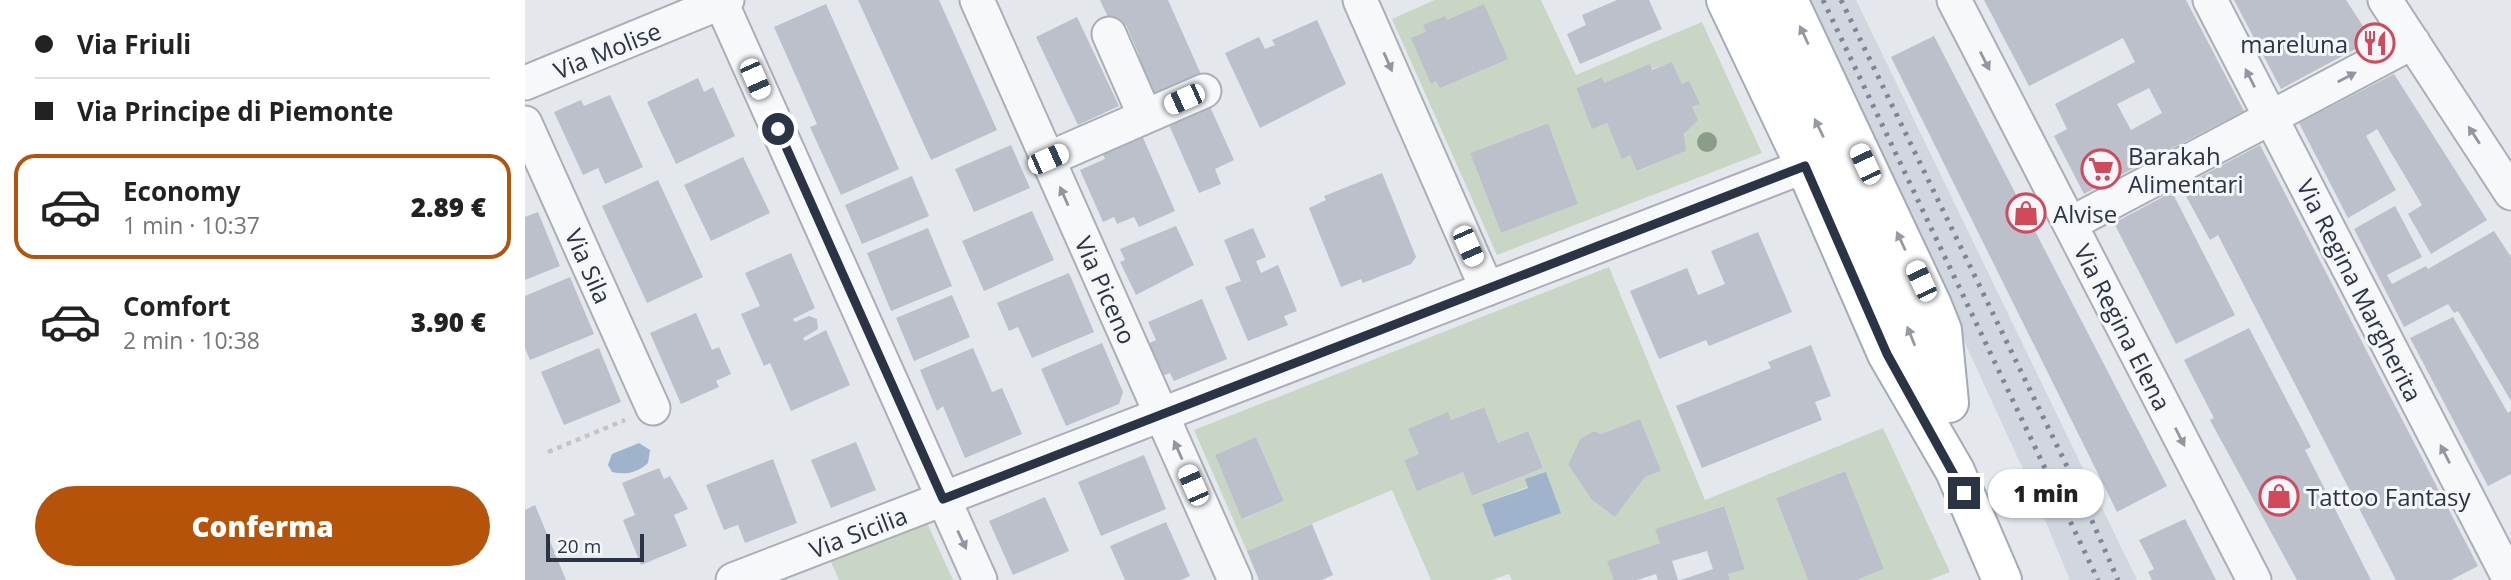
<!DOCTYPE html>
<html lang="it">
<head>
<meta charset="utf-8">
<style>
	:root { --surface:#fff; --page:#f2f2f2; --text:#222; --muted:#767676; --line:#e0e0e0; --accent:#b45309 }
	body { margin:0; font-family:"Open Sans",sans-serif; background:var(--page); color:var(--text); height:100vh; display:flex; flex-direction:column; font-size:26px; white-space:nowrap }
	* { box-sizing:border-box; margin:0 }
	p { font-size:23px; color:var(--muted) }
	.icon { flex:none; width:38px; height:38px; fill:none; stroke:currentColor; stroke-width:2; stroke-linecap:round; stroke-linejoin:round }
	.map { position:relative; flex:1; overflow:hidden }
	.details { display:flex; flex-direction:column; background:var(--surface); width:525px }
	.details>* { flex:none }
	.hud { display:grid; align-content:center; height:154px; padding:0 35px; background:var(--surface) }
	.scale { position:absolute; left:21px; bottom:18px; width:98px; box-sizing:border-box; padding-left:7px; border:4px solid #2b3445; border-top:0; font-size:19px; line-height:24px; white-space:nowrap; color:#2b3445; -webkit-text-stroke:5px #f4f6f9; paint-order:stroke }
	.end { position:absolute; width:32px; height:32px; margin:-16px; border:9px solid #2b3445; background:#fff; box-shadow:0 0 0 4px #fff }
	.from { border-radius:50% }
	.bubble { position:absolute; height:49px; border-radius:24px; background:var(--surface); box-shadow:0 2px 5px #0004; font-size:23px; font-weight:800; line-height:49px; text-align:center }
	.car { position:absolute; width:21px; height:42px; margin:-21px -10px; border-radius:9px; box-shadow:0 0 5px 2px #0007; background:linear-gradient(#fff 24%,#345 0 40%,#fff 0 76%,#345 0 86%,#fff 0) }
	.hud b { display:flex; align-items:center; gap:24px; height:66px; font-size:26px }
	.hud b+b { border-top:2px solid var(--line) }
	.hud i { width:18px; height:18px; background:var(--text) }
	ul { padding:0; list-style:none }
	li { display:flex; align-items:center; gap:21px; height:105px; margin:0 14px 10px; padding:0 21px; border:4px solid transparent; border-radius:21px }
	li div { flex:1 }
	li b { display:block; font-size:26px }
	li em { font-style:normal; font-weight:800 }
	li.selected { border-color:var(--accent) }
	li>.icon { width:63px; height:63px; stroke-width:1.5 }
	.primary-button { display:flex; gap:14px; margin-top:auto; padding:14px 35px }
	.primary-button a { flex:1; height:80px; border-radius:42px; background:var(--accent); color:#fff; font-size:28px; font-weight:800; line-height:80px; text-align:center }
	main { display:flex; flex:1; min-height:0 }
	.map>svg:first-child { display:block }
	.built { fill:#d2d6de }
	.green { fill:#c9d6c5; fill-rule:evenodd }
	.water { fill:#9fb4cc }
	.building { fill:#bbc0ca; fill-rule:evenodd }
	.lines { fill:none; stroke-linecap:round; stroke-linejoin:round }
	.minor-casing { stroke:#a9aeb7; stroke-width:37 }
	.major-casing { stroke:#a3abb8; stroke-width:42 }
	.path { stroke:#c2c5cb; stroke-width:4.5; stroke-dasharray:5 5; stroke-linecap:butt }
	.minor { stroke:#f7f8fa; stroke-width:33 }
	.major { stroke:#fff; stroke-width:38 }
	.rail { stroke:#7d8696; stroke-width:5; stroke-dasharray:3.5 7; stroke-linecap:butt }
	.tree { fill:#899d89 }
	.oneway { fill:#959aa2 }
	.oneway2 { fill:#9196a0 }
	.route { stroke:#2b3445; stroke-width:9 }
	.labels { text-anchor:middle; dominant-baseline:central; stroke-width:6; stroke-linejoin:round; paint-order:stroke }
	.poi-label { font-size:24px; fill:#2b3445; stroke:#f4f6f9; text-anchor:start }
	.street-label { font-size:24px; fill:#2b3445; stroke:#f4f6f9 }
</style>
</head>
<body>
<main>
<section class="details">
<div class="hud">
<b><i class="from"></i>Via Friuli</b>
<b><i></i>Via Principe di Piemonte</b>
</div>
<ul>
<li class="selected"><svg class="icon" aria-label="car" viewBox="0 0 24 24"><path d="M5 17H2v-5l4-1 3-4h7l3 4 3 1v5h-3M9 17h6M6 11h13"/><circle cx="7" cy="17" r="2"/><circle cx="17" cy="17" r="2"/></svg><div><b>Economy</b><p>1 min · 10:37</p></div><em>2.89 €</em></li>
<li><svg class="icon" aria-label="car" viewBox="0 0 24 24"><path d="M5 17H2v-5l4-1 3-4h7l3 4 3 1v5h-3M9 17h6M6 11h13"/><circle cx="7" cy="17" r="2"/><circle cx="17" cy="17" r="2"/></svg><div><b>Comfort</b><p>2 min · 10:38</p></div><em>3.90 €</em></li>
</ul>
<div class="primary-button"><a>Conferma</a></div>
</section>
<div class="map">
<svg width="1986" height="580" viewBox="0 0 1986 580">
	<rect width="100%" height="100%" fill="#e4e7ec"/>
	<path class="built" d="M1282 0H1331L1612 580H1545L1504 482Z"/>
	<path class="green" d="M910 0H1016L1051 75 1177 22 1237 153 972 255 867 19ZM1147 63 1157 84 1164 82 1174 104 1167 107 1158 141 1161 151 1113 171 1105 155 1097 158 1082 123 1067 128 1051 88 1076 77 1079 83ZM1022 123 1053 204 976 233 945 153Z
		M1084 267 1180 500 1358 428 1425 572 1404 580H1332L1359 569 1319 471 1251 498 1283 580H1205L1203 574 1220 568 1198 506 1131 529 1135 543 1083 561 1089 580H987L984 574 967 580H906L867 490 722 551 669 430ZM958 407 973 443 1003 431 1018 468 948 496 938 472 892 490 879 460 894 454 884 429 922 413 926 420ZM1115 419 1135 471 1120 477 1090 517 1067 500 1043 465 1055 439 1069 431 1076 434ZM731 437 759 501 718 519 690 455ZM1003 487 969 537 957 504Z
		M402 523 428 580H314L305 560Z"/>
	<path class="water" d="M114 443 125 450 123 463C112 473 101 475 87 472L83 465 87 454Z
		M1021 472 1036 513 969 537 957 504 1003 488 1000 479Z"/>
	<path class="building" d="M333 0H414L472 130 406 160Z
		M575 0H643L678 79 623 103 604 60 614 55 601 25 589 30Z
		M1092 0H1124L1137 29 1055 64 1042 34 1061 25 1057 15Z
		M1459 0H1661L1719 111 1559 194 1529 136 1542 129 1530 104 1610 62 1598 38 1504 86ZM1624 88 1637 113 1606 130 1592 104Z
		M1709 0H1821L1847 40 1756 89Z
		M301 4 374 169 316 195 285 127 292 124 249 27Z
		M959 4 983 59 915 88 911 81 906 84 886 38 901 32 898 25 920 16 922 20Z
		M552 17 594 106 553 125 511 37Z
		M792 20 821 84 735 128 700 53 734 37 740 49 750 45 747 40Z
		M1409 36 1642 486 1592 512 1366 57Z
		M1147 62 1157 84 1164 81 1175 104 1167 107 1173 120 1159 134 1161 151 1112 171 1105 155 1097 159 1082 123 1067 129 1051 88 1077 77 1079 83 1125 64 1127 70Z
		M1869 74 1962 220 1906 254 1883 214 1897 205 1852 129 1841 136 1871 190 1823 218 1774 123Z
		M173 78 179 92 188 87 210 136 151 164 122 102Z
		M85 95 118 167 80 184 73 168 58 175 29 112 56 100 59 106Z
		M682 100 709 160 690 169 696 184 674 193 641 118Z
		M1023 123 1053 204 976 233 945 153Z
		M616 133 650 211 614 227 609 217 592 224 589 217 578 222 555 170 580 159 576 150Z
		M486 145 505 188 449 212 430 169Z
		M1735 145 1953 566 1926 580H1871L1693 235 1685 240 1656 187Z
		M218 157 245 213 186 241 159 185Z
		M857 173 891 257 886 264 838 283 836 279 816 287 784 208 801 200 799 196Z
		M387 176 404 216 337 244 320 205Z
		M133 180 178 277 122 303 77 206Z
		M1647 192 1710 315 1651 344 1589 223Z
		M1870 206 1897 257 1862 275 1867 284 1901 266 1903 269 1969 231 1986 257V401L1933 311 1929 313 1923 304 1879 327 1829 229Z
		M507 211 529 260 459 291 437 241Z
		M13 212 35 266 0 280V217Z
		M651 226 669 265 611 295 595 262 600 260 595 249Z
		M403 228 427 286 366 311 342 253Z
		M728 228 741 257 731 261 736 273 753 265 772 311 759 316 763 325 723 341 700 287 716 281 699 240Z
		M1233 232 1267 312 1184 346 1181 340 1134 359 1105 291 1162 268 1173 295 1200 284 1186 251Z
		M266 253 290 308 268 319 270 322 284 316 292 319 293 329 278 338 280 341 301 330 325 385 266 411 245 363 239 366 216 314 235 306 220 273Z
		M544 273 569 332 507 358 493 327 484 331 472 303Z
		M45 277 69 334 5 360 0 348V296Z
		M427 295 445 337 389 361 371 318Z
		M677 299 702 359 649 381 645 373 637 376 623 344 631 340 623 322Z
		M171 313 187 350 194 347 206 374 191 381 194 387 156 404 125 333Z
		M1928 317 1983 413 1986 411V474L1963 486 1885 338Z
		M1724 328 1786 447 1780 450 1846 580H1772L1685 420 1689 418 1659 360Z
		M577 343 598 392 594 404 541 426 516 369Z
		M1286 345 1306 396 1290 402 1297 420 1177 468 1151 406 1246 368 1243 362Z
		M74 348 96 402 39 425 16 372Z
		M448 348 467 392 477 388 497 434 440 458 418 406 412 411 395 370Z
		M959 407 973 443 1003 431 1018 468 947 496 938 472 892 491 879 460 894 454 883 429 923 412 926 420Z
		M1115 419 1136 471 1120 477 1090 517 1067 500 1043 465 1055 439 1069 431 1076 434Z
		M731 437 759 501 717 519 690 455Z
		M331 442 351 490 306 508 286 460Z
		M619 455 641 509 576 536 553 482Z
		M248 459 272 523 220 543 213 525 199 530 181 485Z
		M134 468 139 479 145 476 163 509 149 515 162 546 116 565 98 520 110 515 97 483Z
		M1320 471 1359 569 1332 580H1283L1251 498Z
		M520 497 544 551 488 575 464 521Z
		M10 505 41 580H0V510Z
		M1199 506 1220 569 1203 574 1205 580H1156L1188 569 1182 551 1147 561 1153 580H1133L1131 574 1112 580H1089L1082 561 1135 543 1130 529Z
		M1660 519 1691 580H1627L1623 572 1629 569 1614 540Z
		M641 522 665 576 656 580H600L585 546Z
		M787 524 808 575 797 580H734L722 551Z"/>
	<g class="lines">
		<g class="minor-casing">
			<path id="minor" d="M195 0 455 580
				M452 0 710 580
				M835 0 962 289
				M1429 0 1729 580
				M1685 0 1985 580
				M1860 0 1986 193
				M584 34 620 116
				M0 83 202 0
				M0 123 128 408
				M523 159 679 91
				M1545 224 1888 42
				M208 580 1280 166"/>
		</g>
		<g class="major-casing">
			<path id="major" d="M1201 0 1280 166 1362 354 1430 471 1477 580
				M1233 0C1295 130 1363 261 1407 399
				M1263 0 1407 305 1417 330 1424 403"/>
		</g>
		<path class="path" d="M23 452 100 420"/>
		<use href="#minor" class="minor"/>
		<use href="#major" class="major"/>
		<path class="rail" d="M1298 0 1573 580
			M1316 0 1554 491 1593 580"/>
	</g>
	<circle class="tree" cx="1182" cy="142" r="10"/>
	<defs><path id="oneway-solid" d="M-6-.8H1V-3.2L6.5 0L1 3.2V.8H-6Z" transform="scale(1.75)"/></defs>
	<g class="oneway">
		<use href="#oneway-solid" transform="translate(1279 35) rotate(-115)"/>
		<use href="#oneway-solid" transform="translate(1294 128) rotate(-116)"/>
		<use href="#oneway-solid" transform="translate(1376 241) rotate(-115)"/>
		<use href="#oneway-solid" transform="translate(1386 336) rotate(-112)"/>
	</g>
	<g class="oneway2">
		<use href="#oneway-solid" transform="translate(1460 61) rotate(63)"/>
		<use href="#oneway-solid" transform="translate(863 62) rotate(66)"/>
		<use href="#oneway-solid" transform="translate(1822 77) rotate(-28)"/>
		<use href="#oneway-solid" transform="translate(1725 78) rotate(-117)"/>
		<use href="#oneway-solid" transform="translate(1949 135) rotate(-123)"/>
		<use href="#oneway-solid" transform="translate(539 196) rotate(-114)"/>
		<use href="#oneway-solid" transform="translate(1655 437) rotate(63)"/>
		<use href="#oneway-solid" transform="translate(653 450) rotate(-114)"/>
		<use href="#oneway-solid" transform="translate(1920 454) rotate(-117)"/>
		<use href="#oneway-solid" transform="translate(437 540) rotate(65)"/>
	</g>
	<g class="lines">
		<path class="route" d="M253 129 418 499 1280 166 1362 354 1439 493"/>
	</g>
	<defs>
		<g id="restaurant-ring" transform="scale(2.0125)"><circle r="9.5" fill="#f4f6f9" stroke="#d1495b" stroke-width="1.5"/><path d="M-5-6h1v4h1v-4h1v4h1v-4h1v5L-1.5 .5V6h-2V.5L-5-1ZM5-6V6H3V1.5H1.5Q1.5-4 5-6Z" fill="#d1495b"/></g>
		<g id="supermarket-ring" transform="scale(2.0125)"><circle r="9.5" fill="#f4f6f9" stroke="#d1495b" stroke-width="1.5"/><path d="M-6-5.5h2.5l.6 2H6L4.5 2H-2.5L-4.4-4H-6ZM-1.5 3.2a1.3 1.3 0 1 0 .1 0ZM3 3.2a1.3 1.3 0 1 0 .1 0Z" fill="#d1495b"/></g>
		<g id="shop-ring" transform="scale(2.0125)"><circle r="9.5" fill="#f4f6f9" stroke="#d1495b" stroke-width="1.5"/><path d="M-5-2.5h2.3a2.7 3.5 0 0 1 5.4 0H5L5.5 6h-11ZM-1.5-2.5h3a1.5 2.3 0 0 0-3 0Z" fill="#d1495b"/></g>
	</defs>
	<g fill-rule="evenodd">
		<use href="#restaurant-ring" x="1850" y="43"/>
		<use href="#supermarket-ring" x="1576" y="169"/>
		<use href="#shop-ring" x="1501" y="213"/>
		<use href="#shop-ring" x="1754" y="496"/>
	</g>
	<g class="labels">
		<g class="poi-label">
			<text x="1823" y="43" text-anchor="end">mareluna</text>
			<text x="1603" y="155">Barakah<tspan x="1603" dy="28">Alimentari</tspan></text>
			<text x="1528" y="213">Alvise</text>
			<text x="1781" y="496">Tattoo Fantasy</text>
		</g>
		<g class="street-label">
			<text transform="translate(82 50) rotate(-22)">Via Molise</text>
			<text transform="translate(64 266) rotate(66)">Via Sila</text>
			<text transform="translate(581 290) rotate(66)">Via Piceno</text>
			<text transform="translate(1835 290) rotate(63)">Via Regina Margherita</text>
			<text transform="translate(1598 327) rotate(63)">Via Regina Elena</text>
			<text transform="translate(333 532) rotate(-21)">Via Sicilia</text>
		</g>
	</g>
</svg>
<div class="scale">20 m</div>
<i class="end from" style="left:253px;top:129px"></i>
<i class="end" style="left:1439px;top:493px"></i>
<div class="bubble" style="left:1463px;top:469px;width:116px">1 min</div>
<i class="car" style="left:230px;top:79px;rotate:156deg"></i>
<i class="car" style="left:659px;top:99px;rotate:246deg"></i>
<i class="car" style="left:523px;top:159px;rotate:66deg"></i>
<i class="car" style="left:1340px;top:164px;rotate:335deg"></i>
<i class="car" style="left:943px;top:246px;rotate:156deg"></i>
<i class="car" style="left:1396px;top:281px;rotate:335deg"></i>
<i class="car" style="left:668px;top:485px;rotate:336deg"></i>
</div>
</main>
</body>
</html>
